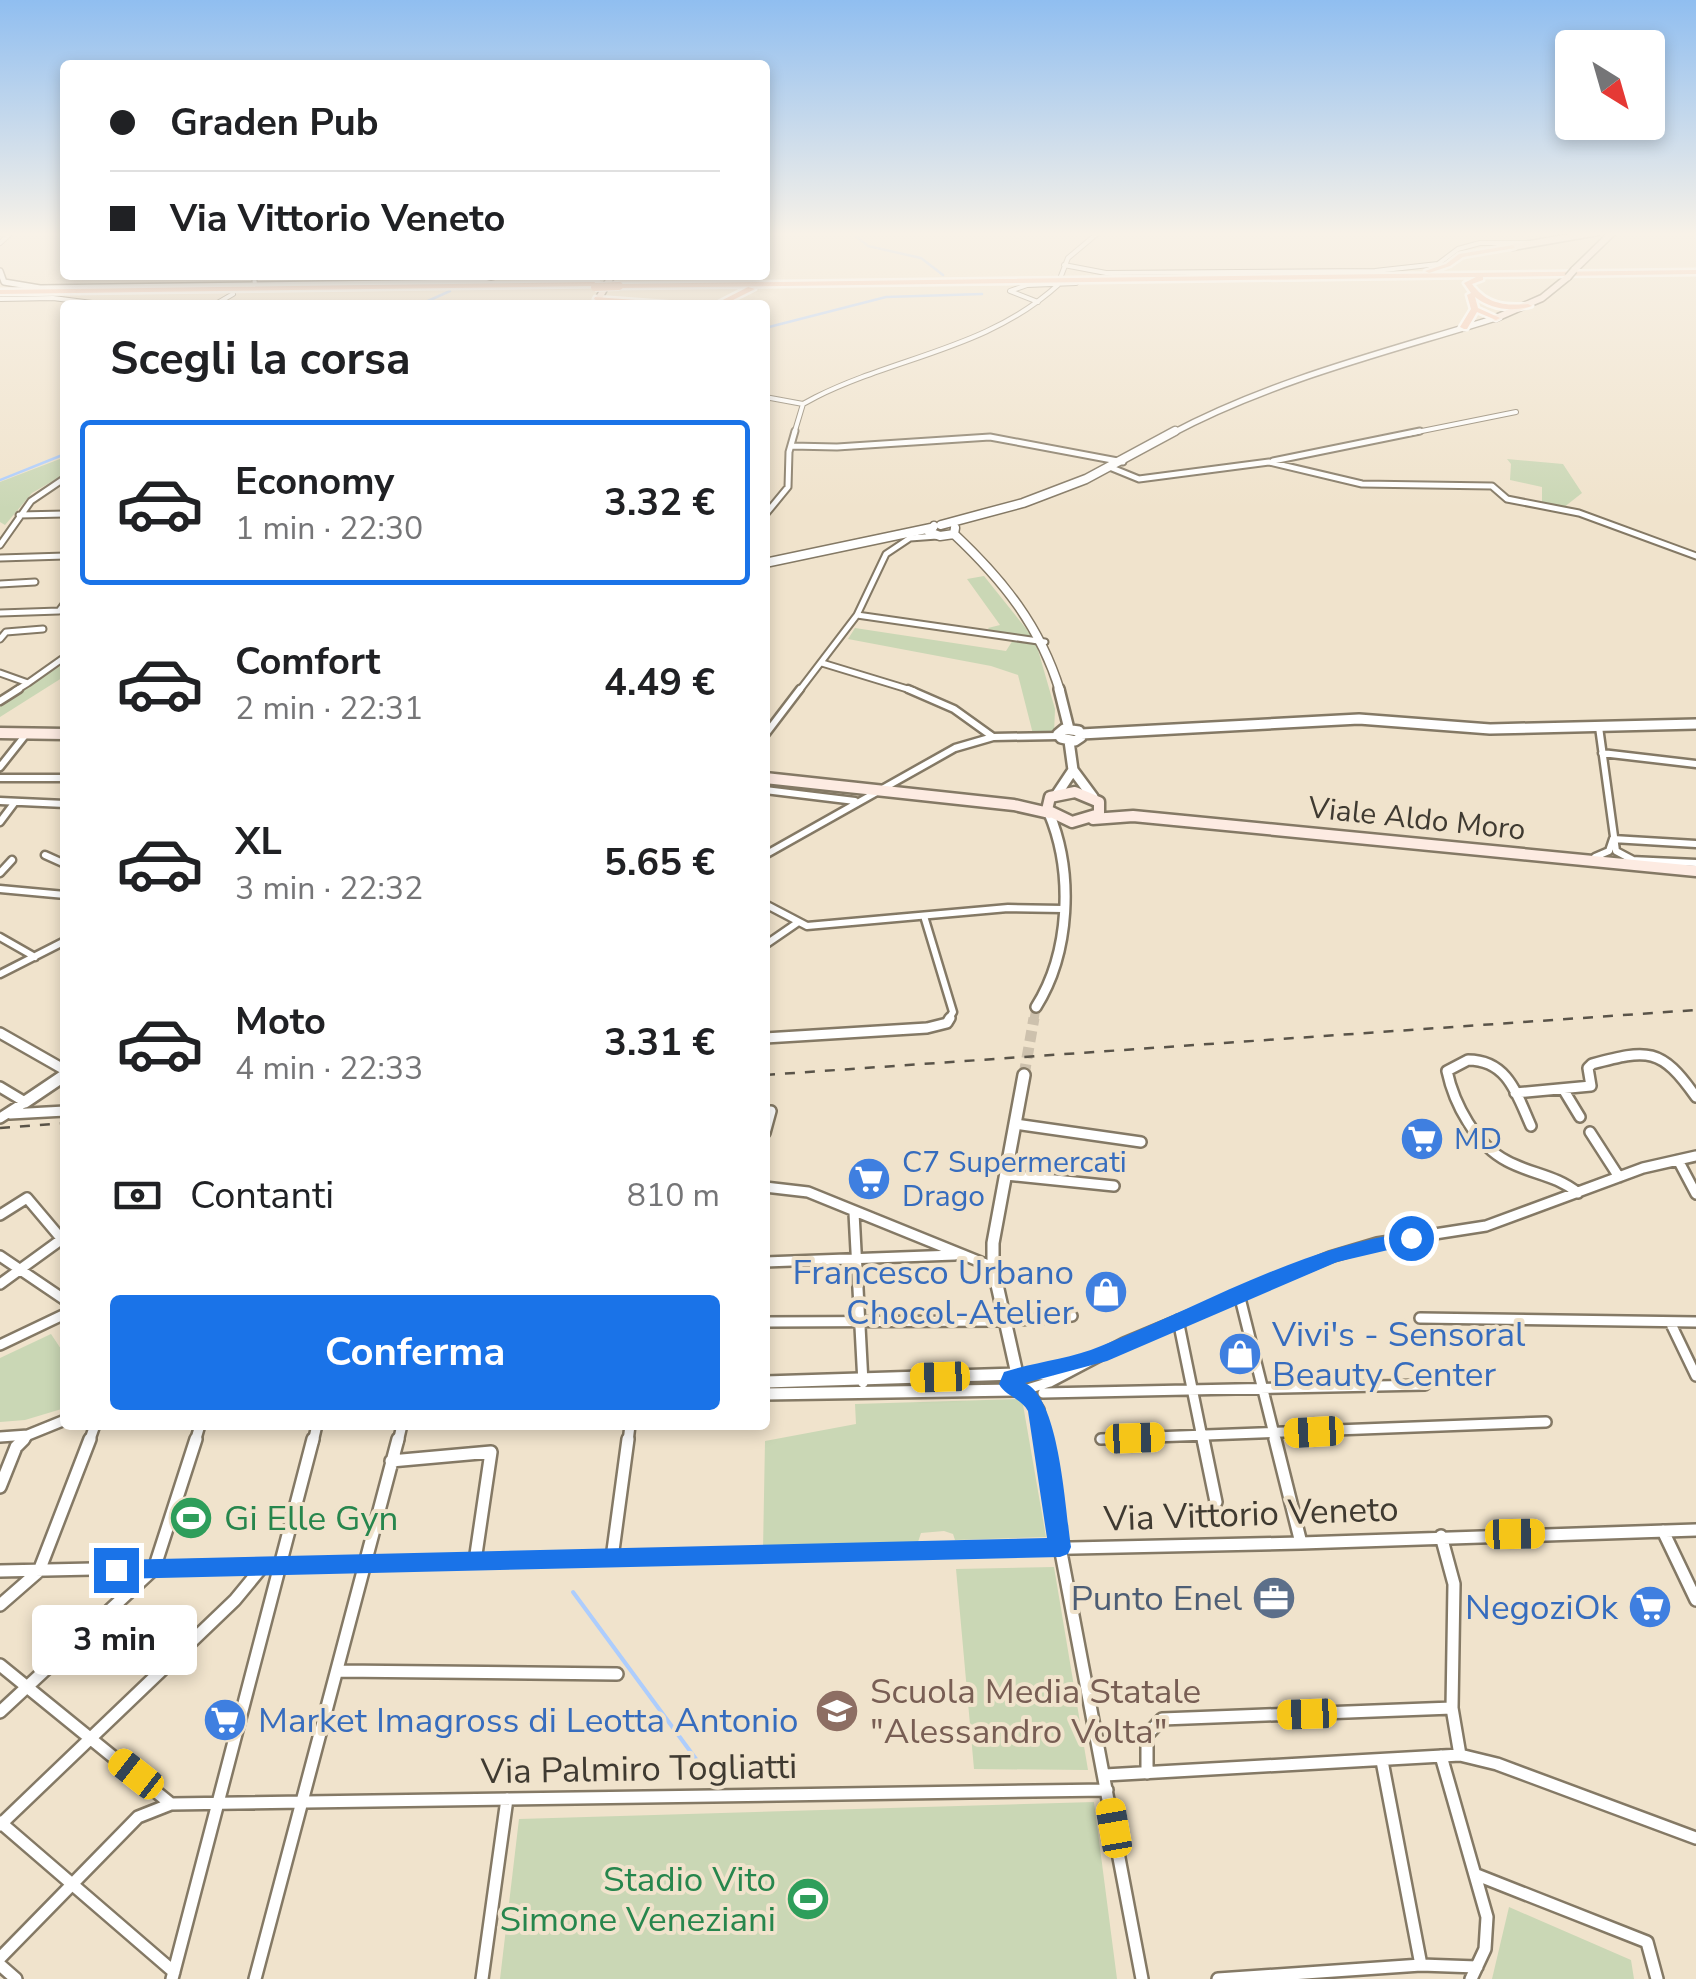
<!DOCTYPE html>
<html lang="it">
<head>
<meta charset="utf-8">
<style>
	:root { --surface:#fff; --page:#f6f6f6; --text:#202124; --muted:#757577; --line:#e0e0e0; --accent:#1a73e8 }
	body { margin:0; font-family:"Nunito Sans",sans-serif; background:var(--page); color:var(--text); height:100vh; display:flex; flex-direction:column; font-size:38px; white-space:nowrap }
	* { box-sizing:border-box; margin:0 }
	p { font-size:32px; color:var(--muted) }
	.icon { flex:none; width:55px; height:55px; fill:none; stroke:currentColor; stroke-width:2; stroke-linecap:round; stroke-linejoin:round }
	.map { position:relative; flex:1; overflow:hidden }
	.panel { position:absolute; left:60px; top:300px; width:710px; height:1130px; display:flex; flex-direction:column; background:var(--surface); border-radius:10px; box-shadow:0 5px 15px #0003 }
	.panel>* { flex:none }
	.banner { position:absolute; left:60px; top:60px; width:710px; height:220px; border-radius:10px; box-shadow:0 5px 15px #0003; display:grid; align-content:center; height:220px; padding:0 50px; background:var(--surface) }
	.needle { width:65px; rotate:143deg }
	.tools { position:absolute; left:1555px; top:30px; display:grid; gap:20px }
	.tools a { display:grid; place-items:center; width:110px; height:110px; border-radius:10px; background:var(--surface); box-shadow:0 5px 15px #0003; font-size:50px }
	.end { position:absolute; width:45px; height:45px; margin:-22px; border:12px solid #1a73e8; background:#fff; box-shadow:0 0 0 5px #fff }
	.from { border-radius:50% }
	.bubble { position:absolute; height:70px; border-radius:10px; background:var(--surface); box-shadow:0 5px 15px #0003; font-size:32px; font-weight:700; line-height:70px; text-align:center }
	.car { position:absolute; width:30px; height:60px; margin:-30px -15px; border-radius:12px; box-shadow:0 0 8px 2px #0007; background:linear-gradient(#f5c518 24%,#345 0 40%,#f5c518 0 76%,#345 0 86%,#f5c518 0) }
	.banner b { display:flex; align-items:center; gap:35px; height:95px; font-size:38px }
	.banner b+b { border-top:2px solid var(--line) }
	.banner i { width:25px; height:25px; background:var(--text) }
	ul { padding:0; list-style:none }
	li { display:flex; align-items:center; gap:30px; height:165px; margin:0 20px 15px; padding:0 30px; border:5px solid transparent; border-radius:10px }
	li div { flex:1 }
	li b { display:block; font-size:38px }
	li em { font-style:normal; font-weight:700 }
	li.active { border-color:var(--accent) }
	li>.icon { width:90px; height:90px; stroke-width:1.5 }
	h2 { padding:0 50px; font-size:45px; line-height:120px }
	.pay { display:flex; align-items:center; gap:25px; height:110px; padding:0 50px; font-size:38px }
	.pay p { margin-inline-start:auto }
	.cta { display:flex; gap:20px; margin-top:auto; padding:20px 50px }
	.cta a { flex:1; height:115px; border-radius:10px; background:var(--accent); color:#fff; font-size:40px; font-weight:700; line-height:115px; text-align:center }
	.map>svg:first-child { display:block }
	.green { fill:#cad7b5 }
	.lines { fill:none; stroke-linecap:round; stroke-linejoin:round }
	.stream-far1 { stroke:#adcdfd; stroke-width:2.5 }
	.stream { stroke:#adcdfd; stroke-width:4 }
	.tertiary-tunnel-far1 { stroke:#cdc1ad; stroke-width:9; stroke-dasharray:9 5; stroke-linecap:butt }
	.tertiary-tunnel { stroke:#cdc1ad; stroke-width:11; stroke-dasharray:11 6; stroke-linecap:butt }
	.minor-far4-casing { stroke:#847965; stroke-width:6 }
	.minor-far3-casing { stroke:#847965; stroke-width:9 }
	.minor-far2-casing { stroke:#847965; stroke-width:11 }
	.minor-far1-casing { stroke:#847965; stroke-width:14 }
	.minor-casing { stroke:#847965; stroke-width:16 }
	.tertiary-far3-casing { stroke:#847965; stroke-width:8 }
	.tertiary-far2-casing { stroke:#847965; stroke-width:11 }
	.tertiary-far1-casing { stroke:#847965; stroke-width:14 }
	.tertiary-casing { stroke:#847965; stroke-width:16 }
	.secondary-far1-casing { stroke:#847965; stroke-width:9 }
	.secondary-casing { stroke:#847965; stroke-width:15 }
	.trunk-casing { stroke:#fff; stroke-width:5 }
	.minor-far4 { stroke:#fff; stroke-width:4 }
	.minor-far3 { stroke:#fff; stroke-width:5 }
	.minor-far2 { stroke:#fff; stroke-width:6 }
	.minor-far1 { stroke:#fff; stroke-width:9 }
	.minor { stroke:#fff; stroke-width:11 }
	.tertiary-far3 { stroke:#fff; stroke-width:5 }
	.tertiary-far2 { stroke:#fff; stroke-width:8 }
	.tertiary-far1 { stroke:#fff; stroke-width:9 }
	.tertiary { stroke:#fff; stroke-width:11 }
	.secondary-far1 { stroke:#fdebe2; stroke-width:6 }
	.secondary { stroke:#fdebe2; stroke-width:10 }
	.trunk { fill:#fac8b2; fill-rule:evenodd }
	.rail { stroke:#5a5449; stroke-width:2.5; stroke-dasharray:10 10; stroke-linecap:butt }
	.secondary-bridge-casing { stroke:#847965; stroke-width:9; stroke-linecap:butt }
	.trunk-bridge-casing { stroke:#fff; stroke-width:10; stroke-linecap:butt }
	.secondary-bridge { stroke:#fdebe2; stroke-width:6 }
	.trunk-bridge { stroke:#fac8b2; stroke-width:8 }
	.route { fill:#1a73e8 }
	.labels { text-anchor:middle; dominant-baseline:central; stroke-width:8; stroke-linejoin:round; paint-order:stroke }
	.street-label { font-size:30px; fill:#3f3a31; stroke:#f0e3cc }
	.shop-label { font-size:30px; fill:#366cbe; stroke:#f0e3cc; text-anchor:start }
	.near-shop-label { font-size:35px; fill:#366cbe; stroke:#f0e3cc; text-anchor:end }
	.near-street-label { font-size:35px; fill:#3f3a31; stroke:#f0e3cc }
	.near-leisure-label { font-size:35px; fill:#27864d; stroke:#f0e3cc; text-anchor:start }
	.near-service-label { font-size:35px; fill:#4e5e75; stroke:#f0e3cc; text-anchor:end }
	.near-education-label { font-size:35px; fill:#785e54; stroke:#f0e3cc; text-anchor:start }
</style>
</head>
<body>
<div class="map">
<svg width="1696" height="1979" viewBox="0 0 1696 1979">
	<rect width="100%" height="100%" fill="#f0e3cc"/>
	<path class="green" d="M65 457V474L32 493 5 525 0 522V482Z
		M1507 459 1563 464 1582 493 1563 508 1542 504V487L1510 480 1511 464Z
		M984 576 1032 636 1030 638 991 632 988 628 1000 625 967 579Z
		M855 628 1006 651 1013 640 1036 643 1055 709 1054 734H1033L1018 675 991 666 848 639Z
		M65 663V676L0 717V704Z
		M51 1334 65 1355V1408L25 1420 0 1422V1358Z
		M1022 1399 1046 1537 955 1540 953 1534 944 1531 921 1533 918 1542 763 1550 765 1441 856 1424 855 1404Z
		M1054 1567 1088 1770 974 1769 956 1569Z
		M1094 1802 1117 1979H500L519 1819Z
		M1509 1907 1631 1960 1634 1979H1492Z"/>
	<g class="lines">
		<path class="stream-far1" d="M851 232 868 246 921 258 943 275
			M419 305 450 291
			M765 328 886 297 982 294
			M0 480 65 454"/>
		<path class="stream" d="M573 1592 707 1774"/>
		<path class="tertiary-tunnel-far1" d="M1034 1020 1036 1007"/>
		<path class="tertiary-tunnel" d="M1024 1075 1034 1018"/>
		<g class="minor-far4-casing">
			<path id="minor-far4" d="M0 243 12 232
				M1064 265 1106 273 1375 271 1438 264 1458 249 1480 243H1528
				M249 275 254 276 255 285
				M1061 276 1068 258 1099 232
				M0 299 53 298 108 305
				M1038 302 1010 291 1027 285 1076 283
				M214 305 233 294
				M765 397 803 404
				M794 434 803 404 816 397C898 356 988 349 1059 284
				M1407 434 1516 412"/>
		</g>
		<g class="minor-far3-casing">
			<path id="minor-far3" d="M791 446 837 447 990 437 1123 462
				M1273 461 1420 431
				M1112 468 1139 479 1269 462 1362 484 1492 486 1507 499 1579 513 1696 556
				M19 515 65 514
				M765 515 788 487 789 452 795 431
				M0 545 31 501 65 478
				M0 558 65 556
				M0 584 35 582
				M0 613 59 611 65 603
				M857 615 1045 642
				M0 639 6 632 43 629
				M822 663 914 691
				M0 673 28 683 15 691
				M28 683 62 659
				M799 691 857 615 886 554 910 538 937 536"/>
		</g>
		<g class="minor-far2-casing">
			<path id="minor-far2" d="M908 689 954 709 993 737 1059 736
				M0 701 19 689
				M1599 727 1616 851 1633 860
				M765 735 800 689
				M1602 753 1696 764
				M0 767 27 733
				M0 778H65
				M765 790 855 801
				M0 801 65 804
				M0 822 15 802
				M1613 839 1696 844
				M45 855 65 864
				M765 855 955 748 993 737
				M1595 857 1609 851 1613 839
				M1631 860 1696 863
				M0 873 12 860
				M0 889 65 895
				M765 904 807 926 1008 908 1063 909
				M924 916 953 1012 948 1020
				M0 937 35 957
				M765 945 797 923
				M0 974 65 941"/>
		</g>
		<g class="minor-far1-casing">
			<path id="minor-far1" d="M0 1033 65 1070
				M765 1038 927 1028 947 1023 950 1018
				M0 1087 25 1102 0 1118
				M1563 1089 1580 1117
				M1515 1093 1591 1086 1588 1068 1592 1064C1648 1049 1661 1047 1696 1097
				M765 1112 771 1111 765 1133
				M10 1114 65 1111
				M1015 1124 1141 1142
				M1531 1126C1517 1095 1508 1060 1468 1060L1447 1071C1454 1104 1476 1145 1507 1161 1531 1174 1556 1175 1578 1193
				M1590 1132 1619 1177
				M1678 1160 1696 1194
				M1006 1175 1114 1186
				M765 1187 808 1192 993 1267
				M854 1213 863 1383
				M0 1215 27 1198 65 1243
				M0 1256 65 1300
				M765 1262 955 1255
				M0 1284 62 1239
				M1239 1294 1276 1442
				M1420 1318 1696 1322
				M1178 1320 1203 1442
				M765 1322 1004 1321 1072 1316
				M1670 1322 1696 1376
				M0 1345 65 1314
				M1042 1372 1072 1364
				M1017 1374 1048 1375 1050 1382 1024 1390
				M1050 1382 1124 1343 1330 1257 1377 1243 1486 1226 1643 1168 1696 1156
				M1015 1390 1029 1394 1039 1410 1044 1442
				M1043 1393 1425 1385
				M0 1437 28 1435 65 1420
				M1101 1439 1546 1422
				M21 1442 28 1435
				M89 1442 95 1425
				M195 1442 200 1425
				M313 1442 317 1425
				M398 1442 402 1425
				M628 1442 630 1425"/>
		</g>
		<g class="minor-casing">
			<path id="minor" d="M1043 1439 1060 1547 1142 1979
				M1203 1439 1216 1502
				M1275 1439 1301 1543
				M391 1461 491 1452 475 1561
				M0 1487 16 1447 24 1439
				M1663 1531 1696 1600
				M1441 1536 1454 1584 1452 1708 1460 1755
				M612 1558 628 1439
				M0 1571 1301 1543 1696 1530
				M0 1605 39 1571 90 1439
				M0 1665 171 1804
				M338 1671 617 1674
				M0 1712 154 1569 196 1439
				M1441 1756 1487 1917 1485 1949 1471 1979
				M1382 1761 1421 1965
				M1147 1773V1735L1162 1719 1452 1708
				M1105 1775 1460 1755 1497 1764 1696 1838
				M0 1822 174 1972
				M0 1825 235 1600 263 1566
				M1477 1875 1647 1942 1657 1979
				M0 1958 138 1817 171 1804 1107 1790
				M0 1965 16 1979
				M172 1979 313 1439
				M255 1979 398 1439
				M482 1979 507 1799
				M1218 1979 1421 1965 1477 1967"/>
		</g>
		<g class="tertiary-far3-casing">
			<path id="tertiary-far3" d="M0 271 4 282 40 288 473 282 499 275
				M1171 434C1272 380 1387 352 1496 318"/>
		</g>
		<g class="tertiary-far2-casing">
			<path id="tertiary-far2" d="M941 525 1023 503 1086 479 1175 431
				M934 526 929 532 940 536 954 534
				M955 528 954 534C1003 580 1040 626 1060 691
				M765 563 931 528"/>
		</g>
		<g class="tertiary-far1-casing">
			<path id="tertiary-far1" d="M1059 689 1069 729
				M1064 729 1079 731 1081 737 1075 741 1061 738 1058 734Z
				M1081 734 1359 719 1490 729 1696 724
				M1069 741 1073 770 1093 797
				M1057 794 1073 770
				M1036 1007C1070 953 1074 873 1049 813"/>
		</g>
		<g class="tertiary-casing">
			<path id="tertiary" d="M25 1102 65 1075
				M1017 1374 993 1267V1243L1024 1075
				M765 1382 1016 1374
				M765 1394 1015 1390 1010 1384 1017 1374"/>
		</g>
		<g class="secondary-far1-casing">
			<path id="secondary-far1" d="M1513 247 1598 232
				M1574 270 1613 232
				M595 305 612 275
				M1496 318 1542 298 1568 277"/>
		</g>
		<g class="secondary-casing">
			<path id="secondary" d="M0 733 65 734
				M765 778 1014 805 1049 813
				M1075 792 1099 802V814L1072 822 1047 810 1050 797Z
				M1093 819 1133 816 1696 871"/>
		</g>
		<g class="trunk-casing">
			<path id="trunk" d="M1513 245 1515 248 1463 257 1450 266 1429 273 1425 271 1446 264 1459 254Z
				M1696 270V274L1483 277V280L1472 284C1487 304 1504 306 1528 304L1532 306C1513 312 1492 310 1475 297L1478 308 1500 318 1496 320 1477 312 1467 329H1464L1460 327 1471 309 1467 295 1471 293 1464 283 1476 277 619 288 615 286 619 284Z
				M598 282 599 284 595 286 0 294V290Z
				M748 287 755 289 723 305H713Z
				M595 297 676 303 680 305 598 301 594 299Z"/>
		</g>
		<use href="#minor-far4" class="minor-far4"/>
		<use href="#minor-far3" class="minor-far3"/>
		<use href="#minor-far2" class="minor-far2"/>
		<use href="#minor-far1" class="minor-far1"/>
		<use href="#minor" class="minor"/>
		<use href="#tertiary-far3" class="tertiary-far3"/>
		<use href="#tertiary-far2" class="tertiary-far2"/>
		<use href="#tertiary-far1" class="tertiary-far1"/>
		<use href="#tertiary" class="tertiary"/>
		<use href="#secondary-far1" class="secondary-far1"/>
		<use href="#secondary" class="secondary"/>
		<use href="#trunk" class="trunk"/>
		<path class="rail" d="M765 1075 1696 1010
			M0 1128 65 1123"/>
		<g class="secondary-bridge-casing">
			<path id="secondary-bridge" d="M1568 277 1574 270"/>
		</g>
		<g class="trunk-bridge-casing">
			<path id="trunk-bridge" d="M595 287 619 286"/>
		</g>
		<use href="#secondary-bridge" class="secondary-bridge"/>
		<use href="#trunk-bridge" class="trunk-bridge"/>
	</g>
	<linearGradient id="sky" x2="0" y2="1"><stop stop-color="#90bef0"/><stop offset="0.46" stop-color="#f8f2e8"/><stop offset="1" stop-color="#f8f2e8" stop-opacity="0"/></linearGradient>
	<rect width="1696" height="509" fill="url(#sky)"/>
	<path class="route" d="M1411 1232 1420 1238 1418 1243 1337 1262 1107 1361 1025 1383C1060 1399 1065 1509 1071 1547L1068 1554 1060 1557 116 1579 108 1577 105 1570 108 1562 116 1560 1047 1538 1028 1411C1021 1398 1005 1396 999 1384L1004 1372C1035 1362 1070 1359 1101 1346 1202 1306 1302 1246 1411 1232Z"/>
	<defs>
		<g id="supermarket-disc" transform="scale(2.25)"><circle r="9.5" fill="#3f7fe0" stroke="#f0e3cc"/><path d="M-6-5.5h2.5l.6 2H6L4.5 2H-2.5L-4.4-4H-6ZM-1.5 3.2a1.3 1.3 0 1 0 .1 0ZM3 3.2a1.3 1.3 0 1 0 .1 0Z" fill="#fff"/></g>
		<g id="shop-disc" transform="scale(2.25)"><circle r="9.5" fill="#3f7fe0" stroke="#f0e3cc"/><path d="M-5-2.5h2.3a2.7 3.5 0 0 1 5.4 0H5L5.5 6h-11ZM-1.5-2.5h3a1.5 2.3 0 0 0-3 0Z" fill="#fff"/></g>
		<g id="stadium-disc" transform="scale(2.25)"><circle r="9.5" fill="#2e9e5b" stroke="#f0e3cc"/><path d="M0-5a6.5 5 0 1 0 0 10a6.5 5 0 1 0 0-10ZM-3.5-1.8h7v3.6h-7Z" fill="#fff"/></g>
		<g id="office-disc" transform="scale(2.25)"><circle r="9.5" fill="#5c6f8a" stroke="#f0e3cc"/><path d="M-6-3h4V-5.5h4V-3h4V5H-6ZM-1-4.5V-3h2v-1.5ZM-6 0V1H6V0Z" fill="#fff"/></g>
		<g id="school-disc" transform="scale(2.25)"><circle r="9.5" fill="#8d6e63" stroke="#f0e3cc"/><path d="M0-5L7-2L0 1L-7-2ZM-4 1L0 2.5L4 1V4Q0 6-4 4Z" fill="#fff"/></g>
	</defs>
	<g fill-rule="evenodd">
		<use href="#supermarket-disc" x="1422" y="1139"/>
		<use href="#supermarket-disc" x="869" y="1179"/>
		<use href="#shop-disc" x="1106" y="1292"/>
		<use href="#shop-disc" x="1240" y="1354"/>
		<use href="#stadium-disc" x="191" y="1518"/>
		<use href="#office-disc" x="1274" y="1598"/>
		<use href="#supermarket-disc" x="1650" y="1607"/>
		<use href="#school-disc" x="837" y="1711"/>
		<use href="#supermarket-disc" x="225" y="1720"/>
		<use href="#stadium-disc" x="808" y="1899"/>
	</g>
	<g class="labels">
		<g class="street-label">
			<text transform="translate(1417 819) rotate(6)">Viale Aldo Moro</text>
		</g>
		<g class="shop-label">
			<text x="1454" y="1139">MD</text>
			<text x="902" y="1162">C7 Supermercati<tspan x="902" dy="34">Drago</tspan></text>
		</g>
		<g class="near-shop-label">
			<text x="1074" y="1272">Francesco Urbano<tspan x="1074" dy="40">Chocol-Atelier</tspan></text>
			<text x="1272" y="1334" text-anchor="start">Vivi's - Sensoral<tspan x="1272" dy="40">Beauty Center</tspan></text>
			<text x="1618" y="1607">NegoziOk</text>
			<text x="258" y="1720" text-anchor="start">Market Imagross di Leotta Antonio</text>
		</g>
		<g class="near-street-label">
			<text transform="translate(1251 1514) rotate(-2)">Via Vittorio Veneto</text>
			<text transform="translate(639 1769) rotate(-1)">Via Palmiro Togliatti</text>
		</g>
		<g class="near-leisure-label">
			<text x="224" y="1518">Gi Elle Gyn</text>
			<text x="776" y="1879" text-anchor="end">Stadio Vito<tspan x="776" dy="40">Simone Veneziani</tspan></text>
		</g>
		<g class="near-service-label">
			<text x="1242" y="1598">Punto Enel</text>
		</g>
		<g class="near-education-label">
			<text x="870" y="1691">Scuola Media Statale<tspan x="870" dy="40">"Alessandro Volta"</tspan></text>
		</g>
	</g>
</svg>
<div class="tools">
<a><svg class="needle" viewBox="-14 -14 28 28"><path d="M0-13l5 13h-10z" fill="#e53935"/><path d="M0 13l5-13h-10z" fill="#757577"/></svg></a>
</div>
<i class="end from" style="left:1411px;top:1238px"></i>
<i class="end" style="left:116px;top:1570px"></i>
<div class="bubble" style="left:32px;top:1605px;width:165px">3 min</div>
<i class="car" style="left:940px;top:1377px;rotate:268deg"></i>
<i class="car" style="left:1314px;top:1432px;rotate:267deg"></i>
<i class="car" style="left:1135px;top:1438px;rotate:88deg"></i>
<i class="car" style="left:1515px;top:1534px;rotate:89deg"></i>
<i class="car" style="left:1307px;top:1714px;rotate:268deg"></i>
<i class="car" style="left:136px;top:1774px;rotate:308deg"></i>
<i class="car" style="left:1114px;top:1828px;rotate:350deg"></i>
<div class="banner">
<b><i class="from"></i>Graden Pub</b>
<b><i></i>Via Vittorio Veneto</b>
</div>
<section class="panel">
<h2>Scegli la corsa</h2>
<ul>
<li class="active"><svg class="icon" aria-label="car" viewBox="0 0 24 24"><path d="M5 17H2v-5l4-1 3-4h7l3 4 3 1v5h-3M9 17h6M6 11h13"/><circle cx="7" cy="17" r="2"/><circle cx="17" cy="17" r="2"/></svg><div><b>Economy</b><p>1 min · 22:30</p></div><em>3.32 €</em></li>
<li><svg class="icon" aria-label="car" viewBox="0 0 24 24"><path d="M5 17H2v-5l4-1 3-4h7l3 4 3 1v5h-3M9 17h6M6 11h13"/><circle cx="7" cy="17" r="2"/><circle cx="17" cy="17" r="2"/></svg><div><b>Comfort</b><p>2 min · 22:31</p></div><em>4.49 €</em></li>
<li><svg class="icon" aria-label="car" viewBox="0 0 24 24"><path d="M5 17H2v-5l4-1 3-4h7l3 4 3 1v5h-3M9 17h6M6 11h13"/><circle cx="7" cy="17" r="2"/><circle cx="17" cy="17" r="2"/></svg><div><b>XL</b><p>3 min · 22:32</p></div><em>5.65 €</em></li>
<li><svg class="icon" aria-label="car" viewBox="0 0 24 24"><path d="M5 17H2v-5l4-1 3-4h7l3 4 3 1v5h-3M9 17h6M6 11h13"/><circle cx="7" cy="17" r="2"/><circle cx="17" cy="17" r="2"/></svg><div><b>Moto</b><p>4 min · 22:33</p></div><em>3.31 €</em></li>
</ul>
<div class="pay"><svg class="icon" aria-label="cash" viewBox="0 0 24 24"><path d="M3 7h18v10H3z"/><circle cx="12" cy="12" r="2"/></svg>Contanti<p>810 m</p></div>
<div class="cta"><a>Conferma</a></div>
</section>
</div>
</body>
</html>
